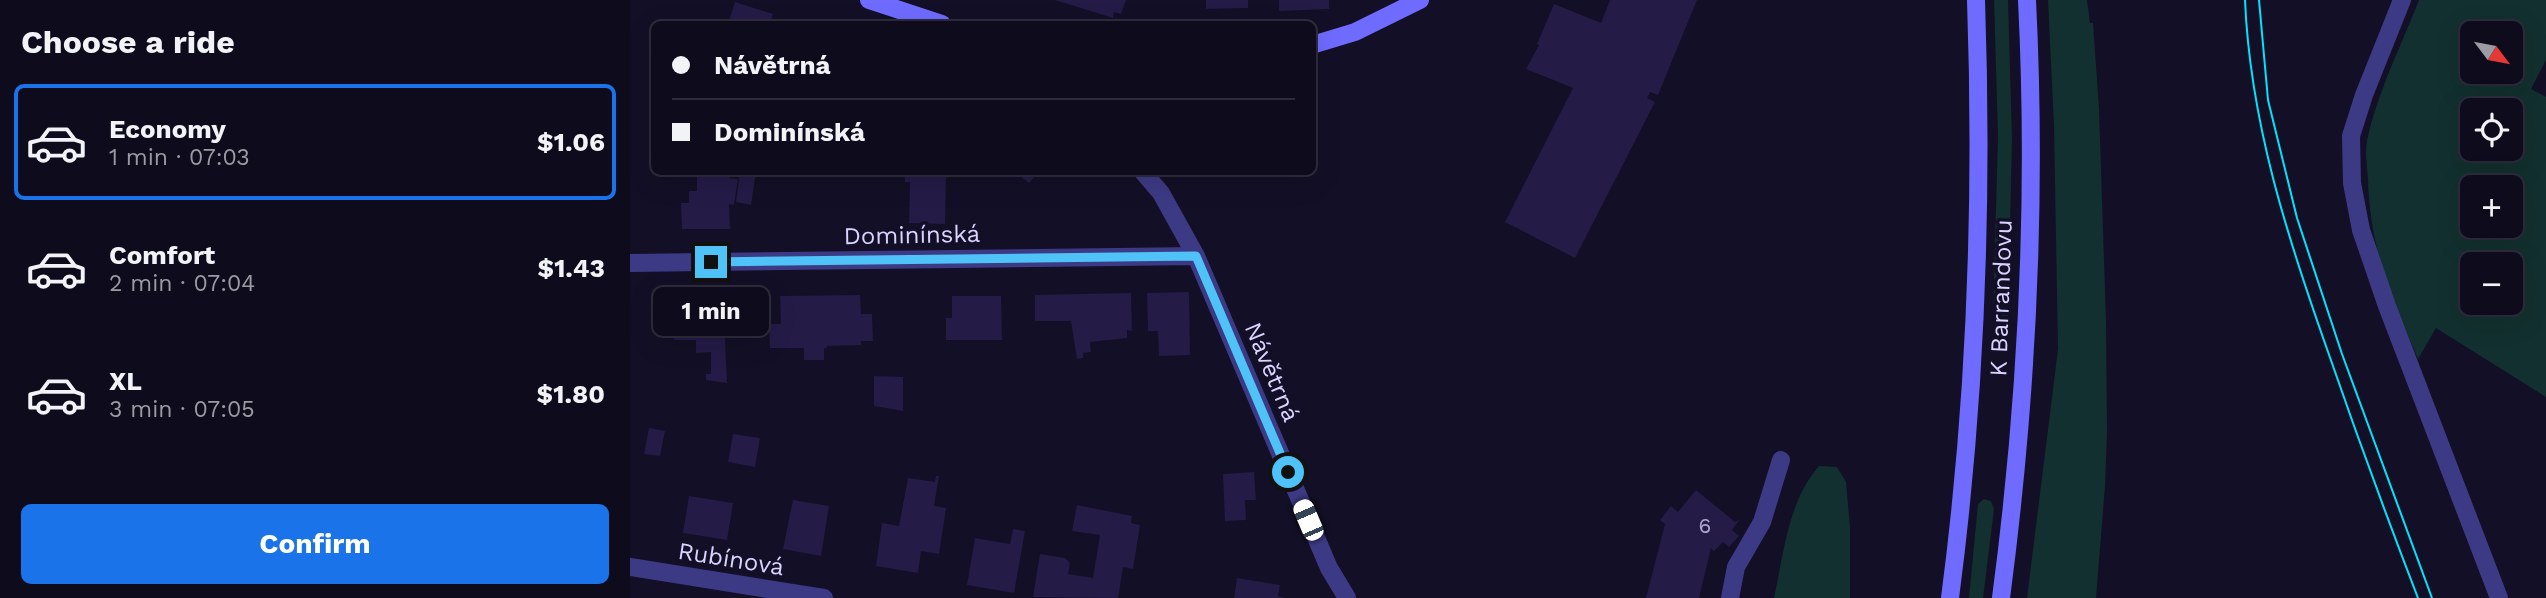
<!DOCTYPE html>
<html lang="en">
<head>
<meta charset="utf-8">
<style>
	:root { --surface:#0e0b1c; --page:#1c1929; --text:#f1f3f6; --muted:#9b9ba3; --line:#2e2b3b; --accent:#1a73e8 }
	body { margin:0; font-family:"Work Sans",sans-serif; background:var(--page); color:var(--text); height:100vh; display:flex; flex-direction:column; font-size:26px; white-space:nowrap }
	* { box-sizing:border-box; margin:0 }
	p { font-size:23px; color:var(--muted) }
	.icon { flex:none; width:38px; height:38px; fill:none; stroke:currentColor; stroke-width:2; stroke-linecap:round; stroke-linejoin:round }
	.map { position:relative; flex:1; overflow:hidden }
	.details { display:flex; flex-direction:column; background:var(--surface); width:630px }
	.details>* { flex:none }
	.guide { position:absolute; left:21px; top:21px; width:665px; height:154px; border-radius:10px; box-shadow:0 7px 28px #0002,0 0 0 2px var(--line); display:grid; align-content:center; height:154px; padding:0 21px; background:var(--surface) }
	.needle { width:46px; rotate:122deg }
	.controls { position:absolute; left:1830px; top:21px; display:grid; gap:14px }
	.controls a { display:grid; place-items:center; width:63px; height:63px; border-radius:10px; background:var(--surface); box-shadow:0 7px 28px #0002,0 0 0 2px var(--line); font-size:35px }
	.end { position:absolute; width:32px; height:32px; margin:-16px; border:9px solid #4fc3f7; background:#111; box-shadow:0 0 0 4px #111 }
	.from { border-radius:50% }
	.bubble { position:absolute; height:49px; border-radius:10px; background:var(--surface); box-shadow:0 7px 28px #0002,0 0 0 2px var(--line); font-size:23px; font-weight:700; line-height:49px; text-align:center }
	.car { position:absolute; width:21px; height:42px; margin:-21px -10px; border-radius:9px; box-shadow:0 0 5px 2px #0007; background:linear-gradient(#fff 24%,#345 0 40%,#fff 0 76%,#345 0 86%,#fff 0) }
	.guide b { display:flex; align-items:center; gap:24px; height:66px; font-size:26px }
	.guide b+b { border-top:2px solid var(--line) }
	.guide i { width:18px; height:18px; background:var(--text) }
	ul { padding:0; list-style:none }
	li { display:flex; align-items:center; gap:21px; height:116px; margin:0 14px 10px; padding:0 7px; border:4px solid transparent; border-radius:10px }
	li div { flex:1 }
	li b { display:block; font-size:26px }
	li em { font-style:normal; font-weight:700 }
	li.active { border-color:var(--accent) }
	li>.icon { width:63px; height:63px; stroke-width:1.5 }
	h2 { padding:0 21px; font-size:32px; line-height:84px }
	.action { display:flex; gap:14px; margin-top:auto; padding:14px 21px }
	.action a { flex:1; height:80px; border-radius:10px; background:var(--accent); color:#fff; font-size:28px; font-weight:700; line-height:80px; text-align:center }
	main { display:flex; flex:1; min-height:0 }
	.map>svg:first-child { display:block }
	.green { fill:#12302f; fill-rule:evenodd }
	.building { fill:#241b47 }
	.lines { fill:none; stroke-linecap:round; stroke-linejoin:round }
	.lane { stroke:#3d3a85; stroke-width:18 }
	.street { stroke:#3d3a85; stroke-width:18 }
	.secondary { stroke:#6f6bff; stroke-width:18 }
	.tram { stroke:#00e5ff; stroke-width:2 }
	.route { stroke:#4fc3f7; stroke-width:9 }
	.labels { text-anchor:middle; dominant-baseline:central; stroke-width:7; stroke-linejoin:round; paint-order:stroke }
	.number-label { font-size:21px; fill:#aca6d1 }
	.street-label { font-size:24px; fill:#d9d4ff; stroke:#130f26 }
</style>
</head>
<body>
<main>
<section class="details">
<h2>Choose a ride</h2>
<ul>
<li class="active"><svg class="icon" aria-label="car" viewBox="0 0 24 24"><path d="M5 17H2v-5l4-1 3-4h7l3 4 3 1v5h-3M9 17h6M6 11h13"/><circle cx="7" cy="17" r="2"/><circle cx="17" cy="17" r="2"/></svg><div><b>Economy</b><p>1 min · 07:03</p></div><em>$1.06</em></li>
<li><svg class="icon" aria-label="car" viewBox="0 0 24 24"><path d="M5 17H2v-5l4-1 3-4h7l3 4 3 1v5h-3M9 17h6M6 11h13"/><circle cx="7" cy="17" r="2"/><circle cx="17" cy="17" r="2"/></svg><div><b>Comfort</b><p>2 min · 07:04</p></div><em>$1.43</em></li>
<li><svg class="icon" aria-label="car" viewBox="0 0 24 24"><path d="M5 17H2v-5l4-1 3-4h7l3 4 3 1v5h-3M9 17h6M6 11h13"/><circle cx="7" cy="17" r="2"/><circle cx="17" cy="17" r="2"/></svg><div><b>XL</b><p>3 min · 07:05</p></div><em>$1.80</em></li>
</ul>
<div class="action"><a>Confirm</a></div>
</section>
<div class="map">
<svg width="1916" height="598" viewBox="0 0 1916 598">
	<rect width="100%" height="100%" fill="#130f26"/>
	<path class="green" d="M1364 0H1378L1382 139 1378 316 1375 322 1366 321 1363 317 1368 137Z
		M1418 0H1457L1460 23H1463L1469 109 1476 321 1477 432 1475 486 1466 598H1397L1428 349 1424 126Z
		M1789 0H1916V60L1901 89 1916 97V397L1806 328 1788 359C1761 295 1740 250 1738 179 1737 167 1735 153 1737 141 1747 93 1771 46 1789 0ZM1843 33H1881V72H1843ZM1843 110H1881V149H1843ZM1843 187H1881V226H1843ZM1843 264H1881V303H1843Z
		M1189 466 1207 467 1216 482 1220 527V598H1144C1154 553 1158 501 1189 466Z
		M1354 499 1361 501 1364 509 1353 598H1339L1348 504Z"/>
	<path class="building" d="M425 0H496L491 14 484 12 483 18Z
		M576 0H618V8L576 9Z
		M649 0H699V9L649 11Z
		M980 0H1067L1028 95 1020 92 1017 98 1025 102 945 258 875 222 943 88 896 69 909 45 907 44 924 4 971 23Z
		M105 2 143 14 140 24H98Z
		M110 172H126L121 205 106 202Z
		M275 172H316L315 224 279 223 280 182H275Z
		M385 172H409L399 183Z
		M99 173V178L108 179 104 205 99 204 100 229H52L51 203H59V191H67V174Z
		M559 292 560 355 529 356 528 331H518L517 293Z
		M501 293 502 331 497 330V338L460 342 461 352 453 353V358L447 359 441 321H405V295Z
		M230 295 231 314H242L243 341H231V345L197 346V348H194V360H174V348H140L139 324H151L150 296Z
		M322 296H371L372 340H316V318H322Z
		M43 297 93 298 97 383 76 380V374H81V352L66 353V340H44Z
		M244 376 273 377V411L244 406Z
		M19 428 35 431 30 456 14 454Z
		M103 434 130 438 125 467 98 462Z
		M624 472 626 500H615L616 520 595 521 593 474Z
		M306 476H309L304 506 316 508 309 554 291 551 288 573 246 566 252 523 269 526 278 478 305 482Z
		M1066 490 1105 522 1110 519 1102 530 1109 536 1099 547 1093 542 1084 551 1081 548 1069 598H1016L1035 524 1030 520 1041 506 1048 512Z
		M59 496 103 503 97 540 53 533Z
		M163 500 199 506 191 556 153 549Z
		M447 505 502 516 501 523 510 525 503 569 493 567 488 598 403 597 410 554 435 558 440 563 438 574 463 578 470 535 442 531Z
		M383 529 395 531 384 593 337 585 345 538 380 544Z
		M607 578 650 585 648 596 654 598H604Z"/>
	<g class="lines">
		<path class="lane" d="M1772 0 1734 95 1721 136 1722 183 1731 230 1757 306 1869 598
			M1100 598 1106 567 1132 522 1151 460"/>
		<path class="street" d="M513 172 531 193 566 256 699 568 717 598
			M0 263 566 256
			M0 567 194 598"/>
		<path class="secondary" d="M239 0 312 24
			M682 45 725 32 790 0
			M1320 598C1346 400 1353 200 1346 0
			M1371 598C1397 401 1407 199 1397 0"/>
		<path class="tram" d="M1615 0C1620 121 1657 236 1697 349 1726 433 1756 515 1788 598
			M1629 0 1638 100 1667 218 1712 354 1802 598"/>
	</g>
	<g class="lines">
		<path class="route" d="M81 262 566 256 658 472"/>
	</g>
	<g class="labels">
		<g class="number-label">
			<text x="1075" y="525">6</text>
		</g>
		<g class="street-label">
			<text transform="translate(282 235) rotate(-1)">Dominínská</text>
			<text transform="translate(1371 298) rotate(-88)">K Barrandovu</text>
			<text transform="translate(642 372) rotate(67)">Návětrná</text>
			<text transform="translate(101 559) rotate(9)">Rubínová</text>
		</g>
	</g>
</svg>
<div class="controls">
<a><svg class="needle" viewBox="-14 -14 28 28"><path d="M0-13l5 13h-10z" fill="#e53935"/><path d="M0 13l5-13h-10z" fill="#9b9ba3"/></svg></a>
<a><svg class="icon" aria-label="locate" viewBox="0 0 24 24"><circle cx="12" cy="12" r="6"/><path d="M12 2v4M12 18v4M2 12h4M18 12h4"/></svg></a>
<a>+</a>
<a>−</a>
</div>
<i class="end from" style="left:658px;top:472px"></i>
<i class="end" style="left:81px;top:262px"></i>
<div class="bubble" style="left:23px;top:287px;width:116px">1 min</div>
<i class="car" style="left:678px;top:520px;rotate:337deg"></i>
<div class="guide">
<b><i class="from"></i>Návětrná</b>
<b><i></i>Dominínská</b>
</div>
</div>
</main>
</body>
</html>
